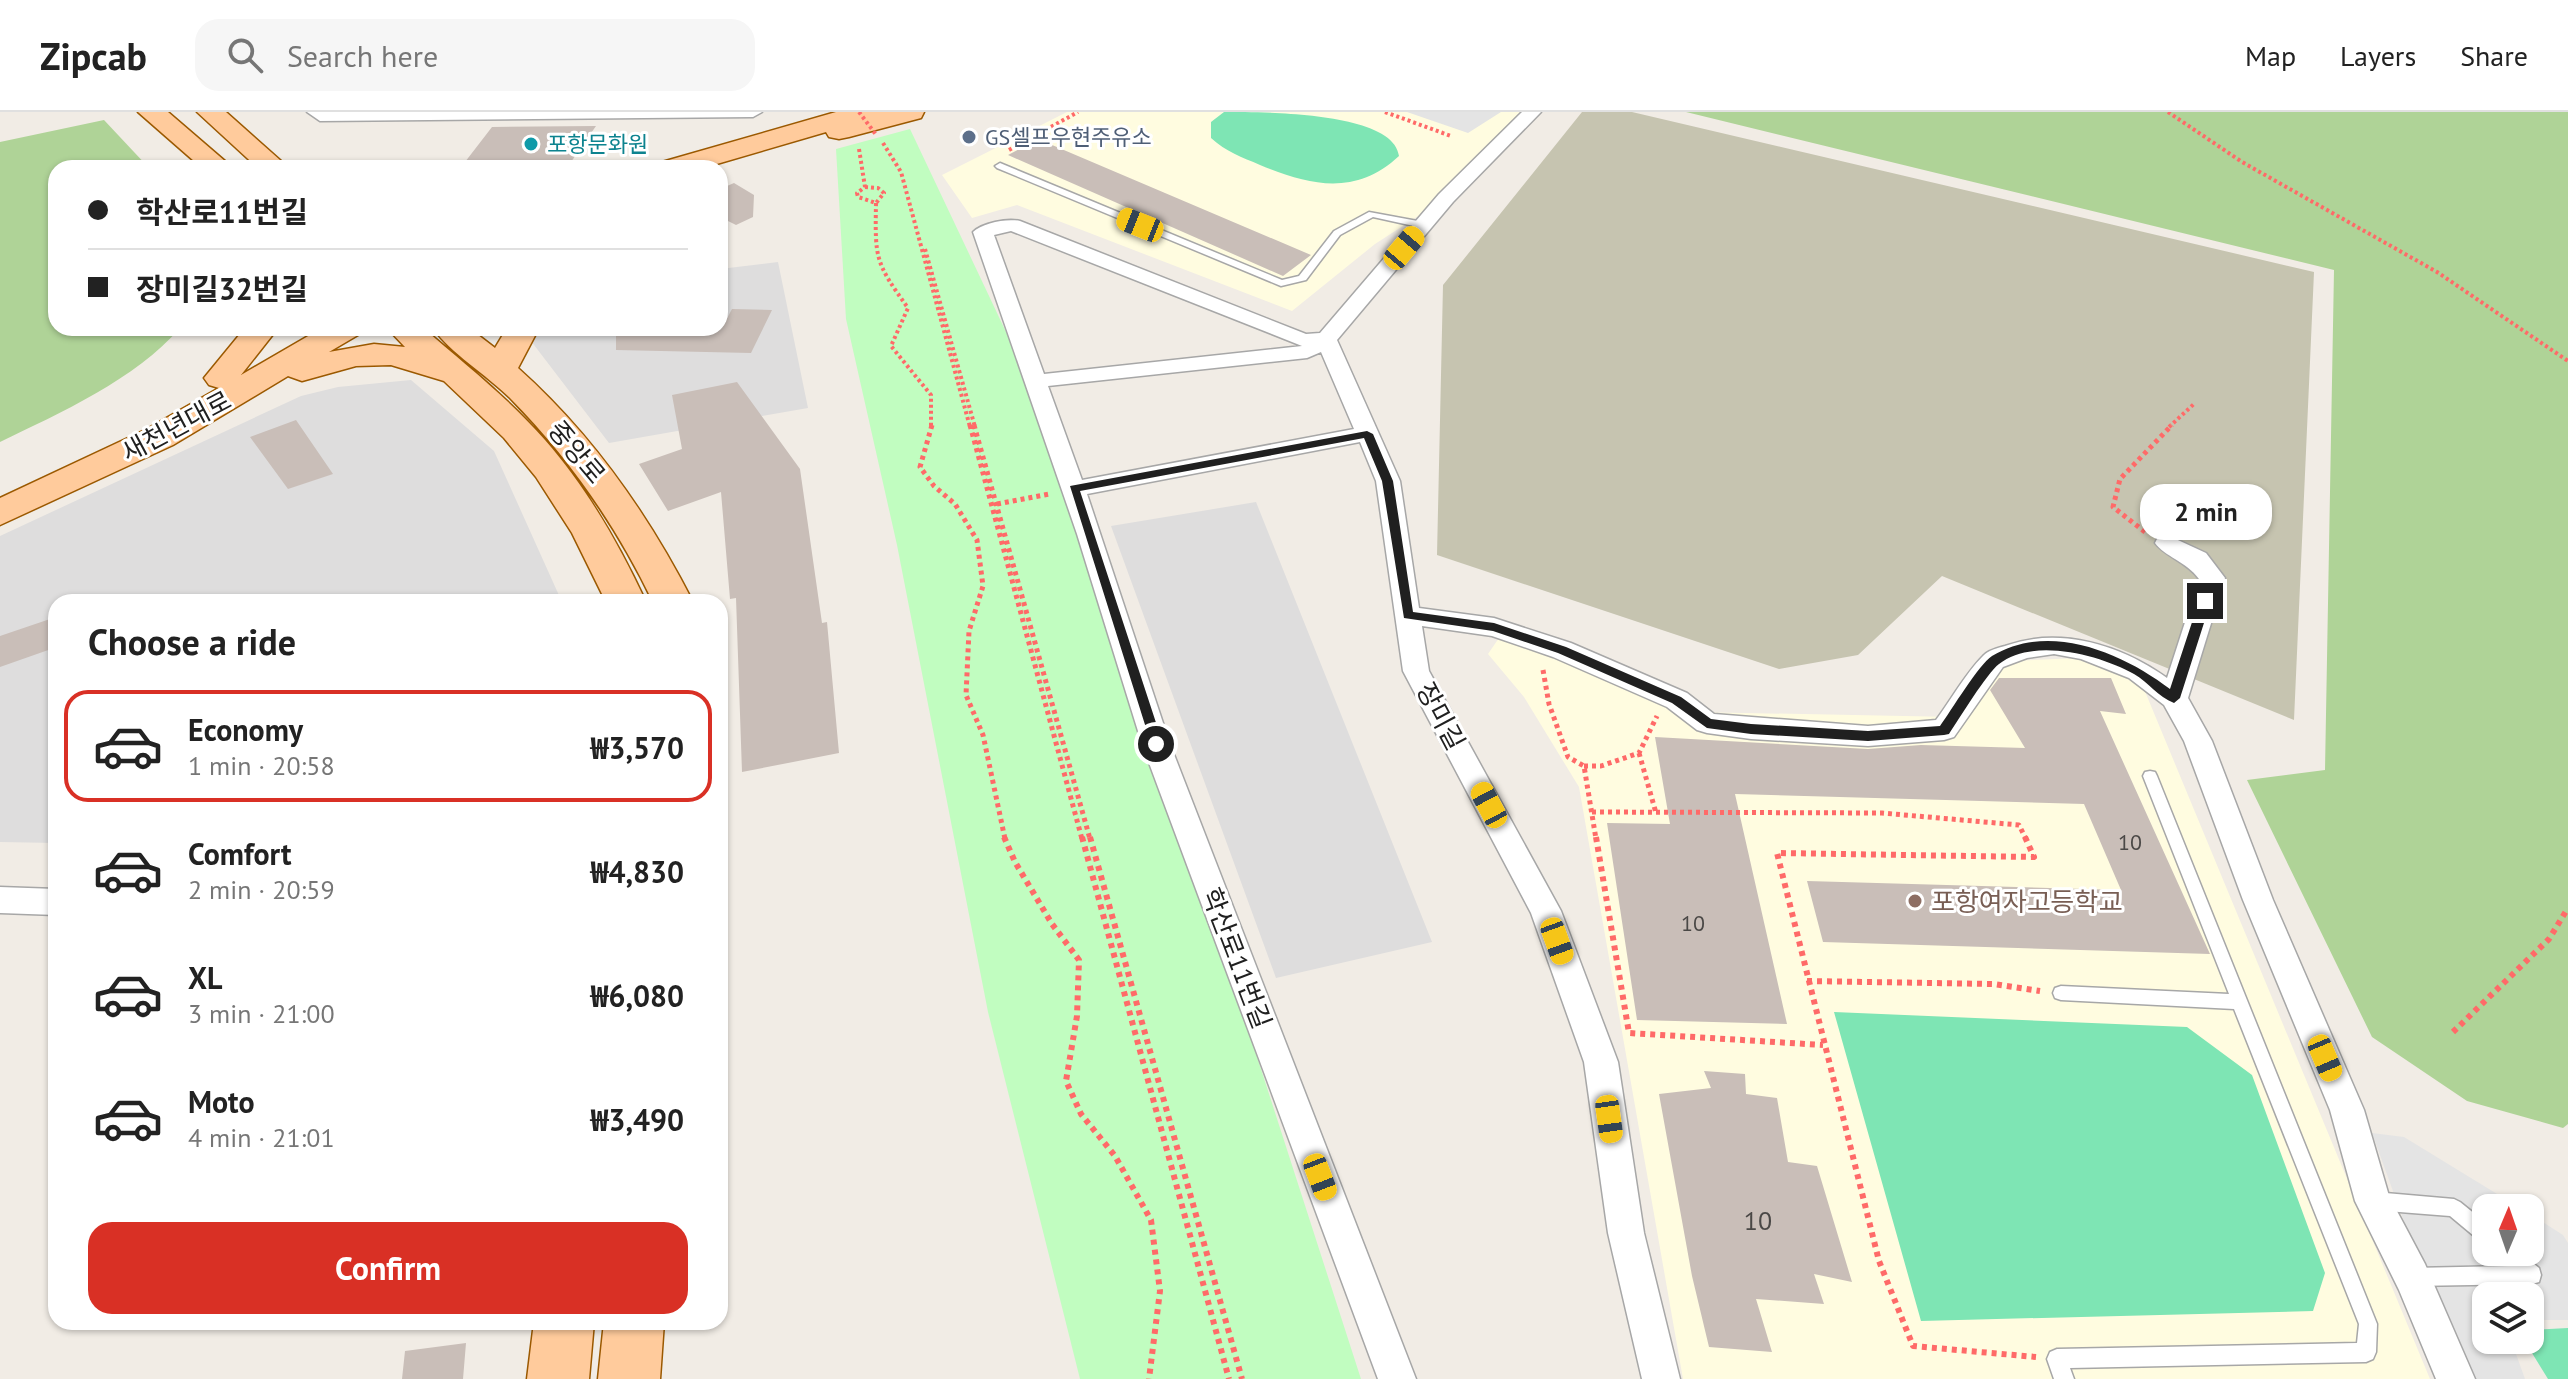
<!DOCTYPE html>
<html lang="en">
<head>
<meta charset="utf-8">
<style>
	:root { --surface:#fff; --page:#f6f6f6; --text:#222; --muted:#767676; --line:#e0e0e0; --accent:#d93025 }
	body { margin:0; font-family:"PT Sans","Noto Sans KR",sans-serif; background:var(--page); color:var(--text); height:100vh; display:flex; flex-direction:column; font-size:30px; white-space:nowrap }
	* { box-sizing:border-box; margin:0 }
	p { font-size:26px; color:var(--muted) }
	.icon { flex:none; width:44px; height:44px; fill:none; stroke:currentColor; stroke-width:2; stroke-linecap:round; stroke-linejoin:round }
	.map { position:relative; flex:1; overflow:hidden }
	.drawer { position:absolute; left:48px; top:482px; width:680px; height:736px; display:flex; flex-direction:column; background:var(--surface); border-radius:24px; box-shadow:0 2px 6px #0004 }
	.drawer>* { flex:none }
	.hud { position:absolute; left:48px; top:48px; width:680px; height:176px; border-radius:24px; box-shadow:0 2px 6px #0004; display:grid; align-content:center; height:176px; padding:0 40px; background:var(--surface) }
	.needle { width:52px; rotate:2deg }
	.buttons { position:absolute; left:2472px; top:1082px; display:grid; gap:16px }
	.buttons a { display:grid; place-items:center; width:72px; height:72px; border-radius:16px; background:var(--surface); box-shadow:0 2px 6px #0004; font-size:40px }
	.end { position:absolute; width:36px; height:36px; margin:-18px; border:10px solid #202020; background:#fff; box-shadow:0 0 0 4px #fff }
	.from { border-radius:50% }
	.bubble { position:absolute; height:56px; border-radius:24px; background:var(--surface); box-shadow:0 2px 6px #0004; font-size:26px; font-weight:800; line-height:56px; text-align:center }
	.car { position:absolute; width:24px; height:48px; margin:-24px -12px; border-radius:10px; box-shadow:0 0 6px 2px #0007; background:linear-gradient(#f5c518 24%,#345 0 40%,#f5c518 0 76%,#345 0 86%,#f5c518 0) }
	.hud b { display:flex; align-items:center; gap:28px; height:76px; font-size:30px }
	.hud b+b { border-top:2px solid var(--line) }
	.hud i { width:20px; height:20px; background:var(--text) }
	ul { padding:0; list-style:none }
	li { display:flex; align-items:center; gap:24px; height:112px; margin:0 16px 12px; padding:0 24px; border:4px solid transparent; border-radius:24px }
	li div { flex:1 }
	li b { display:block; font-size:30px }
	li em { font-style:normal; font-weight:800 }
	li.on { border-color:var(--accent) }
	li>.icon { width:72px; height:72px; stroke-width:1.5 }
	h2 { padding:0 40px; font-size:36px; line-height:96px }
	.primary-button { display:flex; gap:16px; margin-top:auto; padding:16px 40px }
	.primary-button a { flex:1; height:92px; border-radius:24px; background:var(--accent); color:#fff; font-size:32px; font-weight:800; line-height:92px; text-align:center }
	header { display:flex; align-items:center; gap:48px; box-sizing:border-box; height:112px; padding:0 40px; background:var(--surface); border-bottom:2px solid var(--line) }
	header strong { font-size:38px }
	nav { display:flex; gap:44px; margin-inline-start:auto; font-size:28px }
	.search { width:560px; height:72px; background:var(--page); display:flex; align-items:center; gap:20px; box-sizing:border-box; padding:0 28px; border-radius:24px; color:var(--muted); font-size:30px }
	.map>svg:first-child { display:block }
	.residential { fill:#dedddd }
	.education { fill:#fffce0 }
	.construction { fill:#c6c4b0 }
	.forest { fill:#afd397 }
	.park { fill:#c1fdc0 }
	.pitch { fill:#7ee5b4 }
	.parking { fill:#e4e4e4 }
	.building { fill:#c9beb8 }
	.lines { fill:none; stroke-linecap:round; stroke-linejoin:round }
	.lane-casing { stroke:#a7a7a7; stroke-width:3 }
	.street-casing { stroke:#a7a7a7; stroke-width:3 }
	.primary-casing { stroke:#9b5900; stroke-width:3 }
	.path-far2 { stroke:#ff6a68; stroke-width:4; stroke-dasharray:3 3; stroke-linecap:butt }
	.path-far1 { stroke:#ff6a68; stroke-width:5; stroke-dasharray:4 4; stroke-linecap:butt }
	.path { stroke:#ff6a68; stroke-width:6; stroke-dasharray:5 5; stroke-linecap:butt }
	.lane { fill:#fff; fill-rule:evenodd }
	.street { fill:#fff; fill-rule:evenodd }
	.primary { fill:#ffcb9c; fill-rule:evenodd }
	.path-bridge { stroke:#ff6a68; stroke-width:4; stroke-dasharray:3 3; stroke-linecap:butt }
	.route { fill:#202020 }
	.service-dot { fill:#5c6f8a; stroke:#fff; stroke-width:3 }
	.culture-dot { fill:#0f9aa8; stroke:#fff; stroke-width:3 }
	.education-dot { fill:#8d6e63; stroke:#fff; stroke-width:3 }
	.labels { text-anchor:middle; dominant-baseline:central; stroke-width:6; stroke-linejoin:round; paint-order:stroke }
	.far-service-label { font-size:22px; fill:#4e5e75; stroke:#fff; text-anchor:start }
	.far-culture-label { font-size:22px; fill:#0d838f; stroke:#fff; text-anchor:start }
	.number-label { font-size:22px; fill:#4a4846 }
	.street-label { font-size:26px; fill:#202020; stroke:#fff }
	.education-label { font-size:26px; fill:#785e54; stroke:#fff; text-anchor:start }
	.near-number-label { font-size:26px; fill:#4a4846 }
</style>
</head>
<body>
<header>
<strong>Zipcab</strong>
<div class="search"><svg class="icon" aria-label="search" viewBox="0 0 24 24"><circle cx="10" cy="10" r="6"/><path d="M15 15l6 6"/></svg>Search here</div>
<nav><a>Map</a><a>Layers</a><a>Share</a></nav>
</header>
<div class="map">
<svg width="2568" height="1267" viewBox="0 0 2568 1267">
	<rect width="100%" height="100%" fill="#f1ece5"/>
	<path class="residential" d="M778 150 808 296 609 331 531 229 541 216H720V157Z
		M411 268 494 339 562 490H56V731L0 730V424L301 284 338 275Z
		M1256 390 1432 830 1276 866 1111 414Z"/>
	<path class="education" d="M1067 0H1532L1446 86 1375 132 1292 199 1017 93 972 106 942 63Z
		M1501 523 1693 600 1955 605 1986 576 2009 549 2104 545 2144 577 2430 1267H1683L1579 675 1524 585 1488 542Z"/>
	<path class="construction" d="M1582 0H1632L2314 160 2294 608 1942 464 1858 543 1779 557 1437 443 1443 173Z"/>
	<path class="forest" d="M1686 0H2568V1012L2563 1016 2467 989 2372 925 2247 668 2325 658 2334 158Z
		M104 8 149 56H56V216H180C136 267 60 301 0 330V30Z"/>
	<path class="park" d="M910 17 1060 334 1361 1267H1080L988 900 897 433 846 207 836 37Z"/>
	<path class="pitch" d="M1224 0C1266 0 1394 0 1399 44 1355 85 1309 73 1260 53 1242 45 1226 40 1211 26V10Z
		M1834 900 2187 915 2252 963 2325 1161 2313 1199 1921 1209Z
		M2568 1216V1267H2548L2524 1228H2530V1218Z"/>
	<path class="parking" d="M1407 0H1501L1468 21Z
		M2372 1021 2404 1025 2520 1096H2486V1140H2530V1102L2563 1123 2568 1131V1208H2530V1184H2486V1228H2511L2525 1267H2461Z"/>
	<path class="building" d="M596 14 571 50H465L492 15Z
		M1038 27 1311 143 1283 164 1008 43Z
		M734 71 754 83 753 105 736 113 720 105V77Z
		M732 197 772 198 751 241 616 238V216H722Z
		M737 270 800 357 822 511 827 510 839 641 742 660 736 486 730 487 721 380 668 399 639 352 682 337 672 283Z
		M296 308 333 362 288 377 250 325Z
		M50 507 54 536 0 555V524Z
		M1999 566H2111L2126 602 2100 599 2210 842 1823 830 1807 769 2121 778 2084 692 1735 682 1787 912 1637 908 1607 711 1670 712 1655 625 1868 637 1921 633 2025 636 1990 578Z
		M1704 959 1745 962 1746 982 1777 986 1788 1050 1817 1054 1852 1170 1814 1162 1824 1192 1756 1187 1772 1240 1709 1235 1692 1164 1659 982 1711 976Z
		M466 1231 463 1267H402L405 1239Z"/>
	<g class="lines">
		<g class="lane-casing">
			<path id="lane" d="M1000 51 1282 168 1299 164 1334 119 1369 100 1423 110 1428 113 1423 116 1373 105 1340 123 1306 168 1281 174 997 56 995 54Z
				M2150 659 2155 660 2157 664 2377 1212 2376 1240 2373 1247 2366 1250 2070 1256 2074 1267H2054L2047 1247 2050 1240 2057 1237 2357 1231 2359 1212 2234 897 2061 888 2055 886 2053 881 2055 876 2061 874 2229 882 2143 664 2145 660Z
				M2374 1080 2454 1087 2460 1090 2486 1111V1132L2480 1129 2450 1104 2374 1098 2368 1095 2365 1089 2368 1083Z
				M2496 1140H2519L2539 1156 2541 1163 2539 1170 2532 1172 2412 1174 2405 1172 2403 1165 2405 1158 2412 1156 2508 1154 2499 1146Z"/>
		</g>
		<g class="street-casing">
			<path id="street" d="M307 0H762L753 5 320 9Z
				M1522 0H1541L1453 90 1337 228 1400 369 1419 496 1494 506 1571 531 1687 581 1714 602 1868 614 1936 608C1951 588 1965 562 1983 544 1988 538 1998 536 2005 534 2060 514 2121 533 2167 566L2199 467C2186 449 2165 445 2155 431L2158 425 2167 423 2206 441 2225 466 2188 586 2212 629 2273 788 2364 998 2389 1084 2425 1152 2475 1267H2436L2399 1178 2355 1089 2330 998 2243 788 2184 629 2164 593 2129 566 2081 547 2054 542 2027 546 2003 555 1954 625 1944 628 1868 634 1751 627 1707 621 1697 618 1667 595 1553 545 1492 524 1422 514 1429 559 1561 799 1618 950 1644 1121 1680 1267H1642L1608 1121 1584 950 1531 801 1403 559 1376 369 1360 330 1087 382 1170 632 1416 1267H1378L1142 632 1077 422 973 120C982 111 1007 106 1020 109L1306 222 1320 221 1439 82ZM1011 119 1297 232 1302 234 1044 262 994 123ZM1321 240 1354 317 1082 368 1048 274 1307 246Z
				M0 775 56 777V803L0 801Z"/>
		</g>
		<g class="primary-casing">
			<path id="primary" d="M138 0H168L233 56H202Z
				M197 0H226L289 56H258Z
				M836 0H924L921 6 849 25 839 27 829 25 826 20 703 56H658L662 50Z
				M245 216H278L241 263 322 216H362L358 223 329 240 374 232 405 235 387 216H423C465 252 509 287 545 328 587 376 619 432 646 490H606L572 421 536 365 504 326 444 269 391 253 356 254 302 269 288 264 173 333 0 413V386L147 317 219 276 209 273 204 266Z
				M433 216H469L495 236 507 216H539L518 256C592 322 648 402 693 490H653C616 413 570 347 510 286 487 263 450 241 433 216Z
				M534 1210H594L589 1267H527Z
				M604 1210H664L660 1267H598Z"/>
		</g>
		<path class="path-far2" d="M1385 0 1451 24
			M2168 0 2242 50 2437 160 2568 249
			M883 31 901 60 970 315
			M859 37 865 75
			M1009 38 1078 0
			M865 75 878 76 884 81 876 91 858 85 857 81Z
			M876 91C875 147 875 150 908 196L891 234 931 283V315
			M925 137 975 315
			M2169 315 2195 291"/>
		<path class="path-far1" d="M932 313 920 355 934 374 955 392 977 428 983 474 969 519 966 583 983 623 1005 727
			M970 313 1082 727
			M974 313 1090 727
			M997 392 1049 382
			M2145 420 2113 395 2120 367 2172 313
			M1543 558 1549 592 1568 645 1584 654 1596 727
			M1639 641 1656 701
			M1584 654H1601L1639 641 1657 604
			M1592 700 1882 701 2019 713 2026 727"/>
		<path class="path" d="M1004 725 1015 750 1052 812 1079 848 1077 904 1066 969 1081 1002 1115 1044 1151 1108 1160 1179 1149 1267
			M1082 725 1229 1267
			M1090 725 1242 1267
			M1596 725 1629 921 1823 933
			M2025 725 2034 745 1777 741 1879 1149 1913 1234 2036 1245
			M1807 869 1993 872 2040 879
			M2453 920 2549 827 2568 796"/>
		<use href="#lane" class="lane"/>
		<use href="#street" class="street"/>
		<use href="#primary" class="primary"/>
		<path class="path-bridge" d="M859 0 877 24"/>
	</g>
	<path class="route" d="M1367 319 1373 322 1393 369 1413 500 1494 511 1566 535 1681 585 1711 607 1751 612 1868 619 1940 614C1951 599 1979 552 1992 544 2049 509 2123 541 2170 577L2199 489 2205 485 2211 489 2180 586 2174 591C2158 585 2148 570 2134 562 2100 543 2033 525 1999 552 1987 561 1959 607 1949 622L1944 623 1868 629 1751 622 1707 616 1672 591 1558 541 1493 519 1404 506 1382 369 1364 326 1080 379 1163 632 1161 635H1152L1070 374Z"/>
	<circle class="service-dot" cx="969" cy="25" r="8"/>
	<circle class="culture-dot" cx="531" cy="32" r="8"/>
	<circle class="education-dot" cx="1915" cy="789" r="8"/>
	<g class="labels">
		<g class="far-service-label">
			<text x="985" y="25">GS셀프우현주유소</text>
		</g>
		<g class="far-culture-label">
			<text x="547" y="32">포항문화원</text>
		</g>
		<g class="number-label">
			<text x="2130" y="730">10</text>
			<text x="1693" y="811">10</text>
		</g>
		<g class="street-label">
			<text transform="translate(176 314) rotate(-28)">새천년대로</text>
			<text transform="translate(577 340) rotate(50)">중앙로</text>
			<text transform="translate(1441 604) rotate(62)">장미길</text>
			<text transform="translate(1237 846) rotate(69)">학산로11번길</text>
		</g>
		<g class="education-label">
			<text x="1931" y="789">포항여자고등학교</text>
		</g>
		<g class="near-number-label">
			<text x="1758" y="1108">10</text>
		</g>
	</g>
</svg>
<div class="buttons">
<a><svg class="needle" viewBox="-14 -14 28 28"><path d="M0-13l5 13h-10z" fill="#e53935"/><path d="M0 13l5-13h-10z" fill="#767676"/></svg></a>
<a><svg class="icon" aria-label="layers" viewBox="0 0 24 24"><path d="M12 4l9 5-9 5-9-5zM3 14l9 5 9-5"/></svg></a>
</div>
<i class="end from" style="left:1156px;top:632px"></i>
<i class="end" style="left:2205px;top:489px"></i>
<div class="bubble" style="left:2140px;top:372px;width:132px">2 min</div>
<i class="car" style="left:1140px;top:113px;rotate:292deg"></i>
<i class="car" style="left:1404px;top:136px;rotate:40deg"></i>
<i class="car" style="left:1489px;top:693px;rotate:332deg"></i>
<i class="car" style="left:1557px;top:829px;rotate:160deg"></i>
<i class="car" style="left:2325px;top:946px;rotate:157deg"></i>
<i class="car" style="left:1609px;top:1007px;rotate:172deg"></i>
<i class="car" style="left:1320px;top:1065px;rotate:159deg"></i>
<div class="hud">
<b><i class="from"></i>학산로11번길</b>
<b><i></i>장미길32번길</b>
</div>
<section class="drawer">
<h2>Choose a ride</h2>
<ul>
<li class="on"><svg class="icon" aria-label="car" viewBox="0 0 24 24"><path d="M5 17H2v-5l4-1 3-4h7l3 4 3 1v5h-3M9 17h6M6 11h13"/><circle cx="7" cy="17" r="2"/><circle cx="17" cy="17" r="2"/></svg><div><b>Economy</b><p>1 min · 20:58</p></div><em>₩3,570</em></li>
<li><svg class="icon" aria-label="car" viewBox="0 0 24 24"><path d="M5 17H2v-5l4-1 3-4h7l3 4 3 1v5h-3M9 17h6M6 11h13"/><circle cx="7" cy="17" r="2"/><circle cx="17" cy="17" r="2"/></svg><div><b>Comfort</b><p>2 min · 20:59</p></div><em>₩4,830</em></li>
<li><svg class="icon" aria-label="car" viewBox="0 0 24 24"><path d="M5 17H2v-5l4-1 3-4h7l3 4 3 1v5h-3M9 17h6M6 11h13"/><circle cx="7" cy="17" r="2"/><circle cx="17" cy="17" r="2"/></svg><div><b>XL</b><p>3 min · 21:00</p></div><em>₩6,080</em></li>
<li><svg class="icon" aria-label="car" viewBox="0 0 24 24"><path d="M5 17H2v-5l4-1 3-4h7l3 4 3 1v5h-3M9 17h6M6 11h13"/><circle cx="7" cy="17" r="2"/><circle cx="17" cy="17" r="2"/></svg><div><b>Moto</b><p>4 min · 21:01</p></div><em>₩3,490</em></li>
</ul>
<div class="primary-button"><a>Confirm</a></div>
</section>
</div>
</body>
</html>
